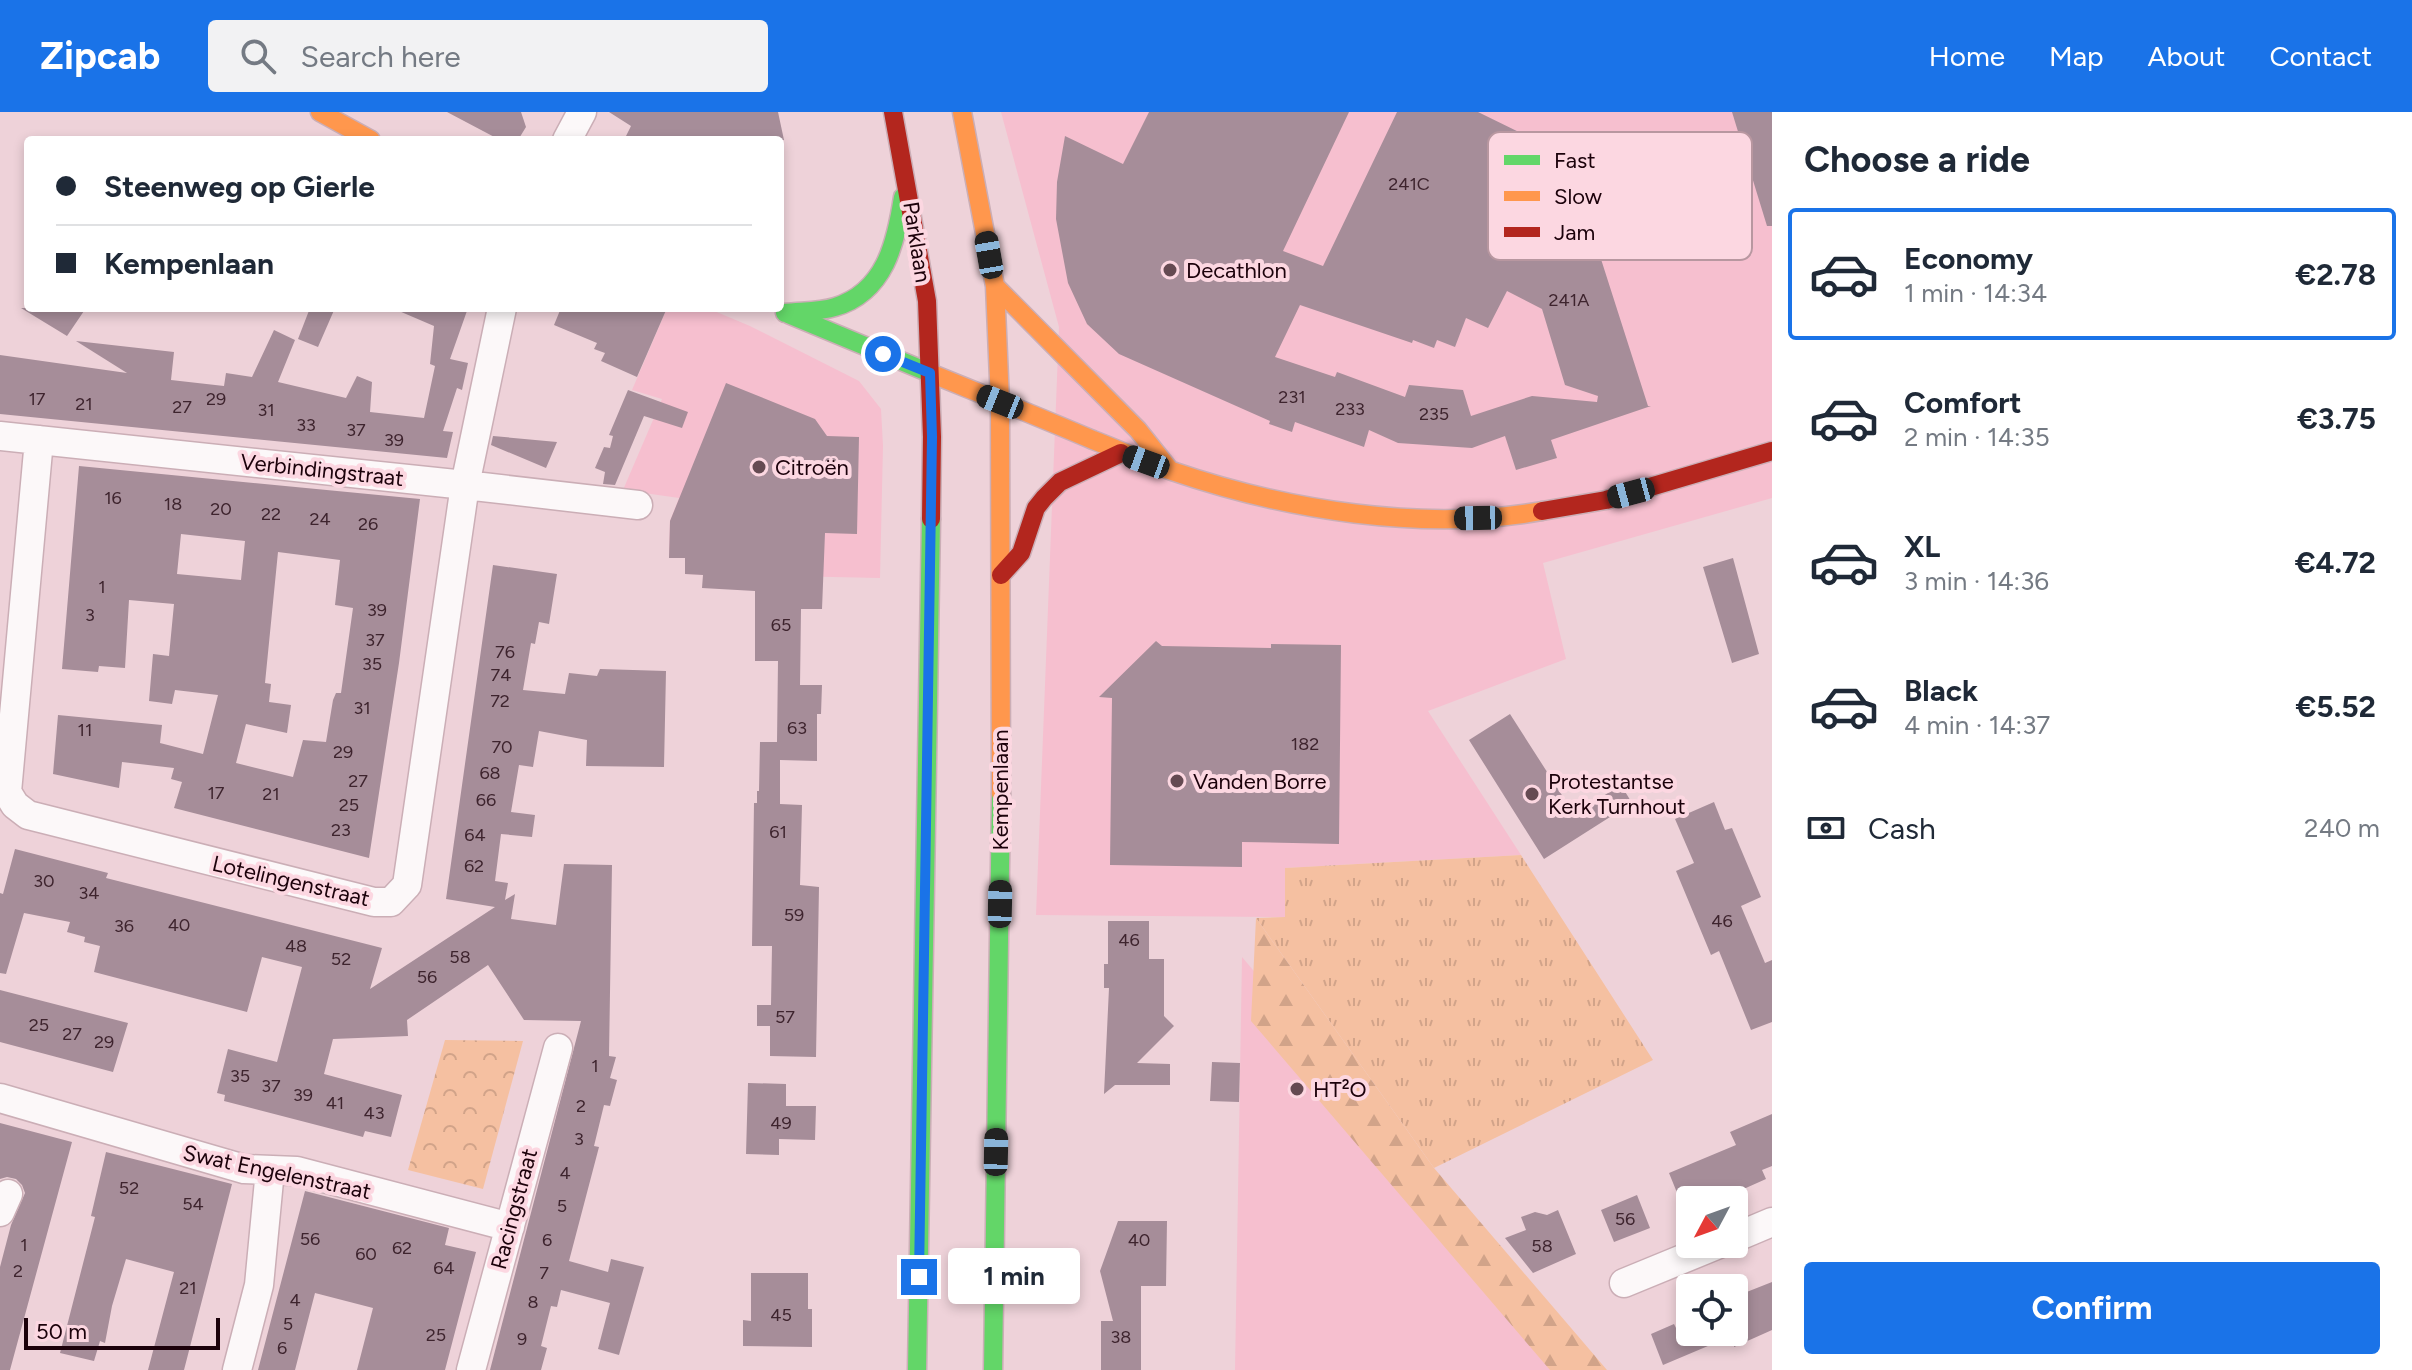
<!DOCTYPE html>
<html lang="en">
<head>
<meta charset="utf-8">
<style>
	:root { --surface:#fff; --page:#f2f2f3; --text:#1f2937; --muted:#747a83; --line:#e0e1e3; --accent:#1a73e8 }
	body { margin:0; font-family:Figtree,sans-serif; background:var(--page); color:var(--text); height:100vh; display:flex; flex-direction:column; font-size:30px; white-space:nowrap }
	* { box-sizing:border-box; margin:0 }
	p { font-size:26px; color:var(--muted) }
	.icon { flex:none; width:44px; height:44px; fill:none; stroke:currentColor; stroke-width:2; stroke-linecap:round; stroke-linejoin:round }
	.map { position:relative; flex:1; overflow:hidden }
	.panel { display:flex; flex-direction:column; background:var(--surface); width:640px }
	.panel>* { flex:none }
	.hud { position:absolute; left:24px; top:24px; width:760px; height:176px; border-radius:8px; box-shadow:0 4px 12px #0003; display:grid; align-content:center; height:176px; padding:0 32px; background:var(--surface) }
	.needle { width:52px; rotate:229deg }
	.fabs { position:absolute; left:1676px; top:1074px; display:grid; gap:16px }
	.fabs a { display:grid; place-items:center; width:72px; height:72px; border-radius:8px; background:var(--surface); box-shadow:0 4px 12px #0003; font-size:40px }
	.scale { position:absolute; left:24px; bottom:20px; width:196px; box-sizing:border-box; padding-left:8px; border:4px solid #1b010a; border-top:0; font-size:22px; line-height:28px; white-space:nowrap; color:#1b010a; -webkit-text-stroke:6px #fcd7e1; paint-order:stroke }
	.end { position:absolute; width:36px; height:36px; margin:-18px; border:10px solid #1a73e8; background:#fff; box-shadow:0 0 0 4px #fff }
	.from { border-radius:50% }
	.bubble { position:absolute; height:56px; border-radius:8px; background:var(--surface); box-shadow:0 4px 12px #0003; font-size:26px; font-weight:700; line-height:56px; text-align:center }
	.car { position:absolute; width:24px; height:48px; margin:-24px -12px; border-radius:10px; box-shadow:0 0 6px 2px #0007; background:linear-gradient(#222 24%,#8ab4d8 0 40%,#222 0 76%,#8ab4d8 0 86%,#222 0) }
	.hud b { display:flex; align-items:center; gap:28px; height:76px; font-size:30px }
	.hud b+b { border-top:2px solid var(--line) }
	.hud i { width:20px; height:20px; background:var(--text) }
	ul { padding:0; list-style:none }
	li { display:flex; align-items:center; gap:24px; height:132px; margin:0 16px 12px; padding:0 16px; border:4px solid transparent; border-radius:8px }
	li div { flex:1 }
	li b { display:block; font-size:30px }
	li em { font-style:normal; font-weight:700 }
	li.selected { border-color:var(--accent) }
	li>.icon { width:72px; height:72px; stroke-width:1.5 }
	h2 { padding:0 32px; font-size:36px; line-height:96px }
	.pay { display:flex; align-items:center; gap:20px; height:88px; padding:0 32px; font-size:30px }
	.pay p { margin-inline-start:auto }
	.primary-button { display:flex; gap:16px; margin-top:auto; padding:16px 32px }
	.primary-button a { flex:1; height:92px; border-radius:8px; background:var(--accent); color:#fff; font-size:32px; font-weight:700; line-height:92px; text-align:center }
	header { display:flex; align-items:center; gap:48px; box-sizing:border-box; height:112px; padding:0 40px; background:var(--accent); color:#fff }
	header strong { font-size:38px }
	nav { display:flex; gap:44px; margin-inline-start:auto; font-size:28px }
	.search { width:560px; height:72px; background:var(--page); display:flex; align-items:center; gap:20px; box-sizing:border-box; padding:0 28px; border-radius:8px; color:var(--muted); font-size:30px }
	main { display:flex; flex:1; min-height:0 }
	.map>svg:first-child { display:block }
	.built { fill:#f6bfcf }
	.grass { fill:url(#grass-tufts) }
	.forest { fill:url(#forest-firs) }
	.park { fill:url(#park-crowns) }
	.building { fill:#a68d99; fill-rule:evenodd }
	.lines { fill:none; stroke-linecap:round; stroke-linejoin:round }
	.street-casing { stroke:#cbaeb6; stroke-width:31 }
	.fast-casing { stroke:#cbaeb6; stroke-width:21 }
	.slow-casing { stroke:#cbaeb6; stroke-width:21 }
	.jam-casing { stroke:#cbaeb6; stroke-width:21 }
	.street { stroke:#fcf8f9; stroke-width:28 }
	.fast { stroke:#63d668; stroke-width:18 }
	.slow { stroke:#ff974d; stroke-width:18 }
	.jam { stroke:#b3261e; stroke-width:18 }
	.route { stroke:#1a73e8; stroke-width:10 }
	.poi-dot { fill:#654a52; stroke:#fcd7e1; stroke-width:3 }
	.labels { text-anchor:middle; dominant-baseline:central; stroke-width:8; stroke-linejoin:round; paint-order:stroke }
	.number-label { font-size:18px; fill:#3e242e }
	.street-label { font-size:22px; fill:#1b010a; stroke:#fcd7e1 }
	.poi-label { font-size:22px; fill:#1b010a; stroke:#fcd7e1; text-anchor:start }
	.key { fill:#fcd7e1; stroke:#b897a0; stroke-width:2 }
	.key-label { font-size:22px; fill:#1b010a }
</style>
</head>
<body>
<header>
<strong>Zipcab</strong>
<div class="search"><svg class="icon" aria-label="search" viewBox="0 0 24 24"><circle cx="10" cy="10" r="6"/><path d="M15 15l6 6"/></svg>Search here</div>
<nav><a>Home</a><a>Map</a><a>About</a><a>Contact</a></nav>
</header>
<main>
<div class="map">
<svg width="1772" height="1258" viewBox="0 0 1772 1258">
	<defs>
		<pattern id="grass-tufts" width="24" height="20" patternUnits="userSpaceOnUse" patternTransform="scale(2)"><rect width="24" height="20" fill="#f5c0a1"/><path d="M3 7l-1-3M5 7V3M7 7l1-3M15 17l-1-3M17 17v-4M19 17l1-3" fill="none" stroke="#d1a389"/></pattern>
		<pattern id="forest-firs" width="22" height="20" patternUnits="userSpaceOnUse" patternTransform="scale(2)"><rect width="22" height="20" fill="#f5c0a1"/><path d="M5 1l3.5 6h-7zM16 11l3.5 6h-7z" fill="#d1a389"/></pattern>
		<pattern id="park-crowns" width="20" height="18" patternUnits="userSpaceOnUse" patternTransform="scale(2)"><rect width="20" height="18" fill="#f5c0a1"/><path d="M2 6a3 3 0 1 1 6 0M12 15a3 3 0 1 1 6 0" fill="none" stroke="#d1a389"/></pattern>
	</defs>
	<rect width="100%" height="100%" fill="#eed2d9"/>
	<path class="built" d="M1001 0H1772V386L1543 451 1566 547 1428 599 1521 743 1285 756V805L1036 803 1059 215Z
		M667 196H707L750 214 859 269 881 297 883 334 880 466 685 462V446H669L670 409 679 386 623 378 662 287 632 278Z
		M1242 845 1592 1258H1235Z"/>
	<path class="grass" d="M1521 743 1653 948 1434 1056 1256 806 1285 805V756Z"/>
	<path class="forest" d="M1256 806 1434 1056 1607 1258H1550L1251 909Z"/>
	<path class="park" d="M445 928 523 929 483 1077 408 1058Z"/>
	<path class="building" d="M447 0H521L526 15 518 28H500Z
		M609 0H778L784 28H624L631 14Z
		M1149 0H1349L1283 139 1323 154 1397 0H1478L1568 44 1648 294H1651L1551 328 1557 346 1516 358 1505 324 1472 336 1398 331 1369 318 1364 335 1295 310 1292 320 1269 312 1270 309 1119 242 1087 212 1068 171 1056 107 1057 70 1065 24 1123 52ZM1507 179 1542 197 1565 273 1598 284 1597 290 1532 284 1471 304 1463 278 1409 273 1405 285 1337 260 1335 265 1275 245 1300 193 1412 231 1413 228 1434 236 1437 228 1455 235 1466 206 1488 216Z
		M1732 0H1772V114H1767Z
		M21 196H86L67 224Z
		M310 196H335L318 235 298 227Z
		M392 196H468L450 247 468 251 462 278 457 276 443 319 453 320 447 346 0 302V243L127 261 76 229 174 240 171 268 224 274 226 261 252 265 274 218 295 228 278 270 346 286 357 264 372 270 370 300 424 306 435 254 430 252 434 214Z
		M561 196H667L637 265 601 249 605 241 594 237 597 231 554 213Z
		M726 271 815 307 827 324 859 325 857 422 825 421 822 497H801L800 573H822L821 602H817V649L780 648V692L802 693 800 773 819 775 816 945 770 944V914H757V893H771L772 834H752L754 691H757V679H759L760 630H777L778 549H755V479L702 476 703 463 685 462V446H669L670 409Z
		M628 278 688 300 682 316 644 304 615 373 603 372 605 360 595 356 604 335 610 336 613 324 609 323Z
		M493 324 557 330 546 356 491 333Z
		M79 354 420 387 399 551 369 746 174 696 182 670 171 667 174 656 122 650 119 676 53 662 58 603 162 613 160 631 203 642 218 583 175 578 172 592 149 589 153 542 169 544 174 492 129 488 125 556 99 554 98 560 62 557ZM181 422 245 429 241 468 177 462ZM278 440 340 448 335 493 353 496 341 581H336L333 588 326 630 303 628 293 665 236 651 246 612 287 621 291 593 269 590 271 572 265 571Z
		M1733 446 1759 542 1732 551 1703 455Z
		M493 453 557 462 549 512 539 510 535 532 531 531 523 578 565 582 569 561 597 564 600 557 666 559 664 655 586 654 587 628 539 619 533 655 519 653 511 700 535 703 532 725 501 722 495 769 508 771 505 788 515 782 511 807 556 813 564 752 612 753 609 944 616 945 610 966 617 968 610 994 604 993 594 1034 599 1035 569 1149 608 1160 611 1147 644 1155 619 1243 598 1237 610 1191 561 1178 557 1195 551 1194 541 1234 547 1236 541 1258H490L581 909 524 908 488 853 407 908 408 924 333 927 324 962 402 983 391 1025 365 1019 363 1025 224 989 225 983 217 981 228 937 277 950 302 855 262 845 247 900 94 860 100 834 84 830 85 825 67 820 70 810 24 801 6 862 0 861V781L3 782 15 737 108 761 106 766 382 836 370 877 495 795 446 787Z
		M1156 529 1162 534 1271 536V532L1341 533 1339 732 1242 730V755L1110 753 1112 586 1099 585Z
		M1510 602 1574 702 1621 673 1632 691 1544 747 1469 628Z
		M1714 690 1725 718 1732 716 1761 785 1741 794 1765 851 1772 848V910L1751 918 1719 839 1711 843 1676 759 1694 751 1675 707Z
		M1108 809H1149V847H1164V904L1174 914 1137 951 1170 952V973H1115L1104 982 1109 876H1104V852H1108Z
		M0 878 128 911 113 960 0 930Z
		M1212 950 1240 951 1239 990 1210 989Z
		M748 971 786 972V994H816L815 1028 779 1027V1043L746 1042Z
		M1772 1002V1054L1762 1058 1766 1067 1719 1088H1680L1669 1061 1736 1033 1730 1020Z
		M0 1011 72 1030 10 1258H0V1155L11 1113 25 1081 22 1073 16 1067 7 1065 0 1067Z
		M106 1040 232 1072 184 1258H148L174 1160 126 1147 112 1194 105 1231 100 1229 94 1249 60 1241 95 1105 91 1104Z
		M305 1079 449 1116 445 1133 476 1140 445 1258H357L373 1196 315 1181 295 1258H258Z
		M1637 1083 1650 1116 1614 1130 1601 1098Z
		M1558 1098 1576 1142 1533 1161 1505 1126 1526 1118 1521 1105 1535 1100 1547 1103Z
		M1118 1109H1167L1166 1174H1141V1258H1101V1209H1113L1100 1159Z
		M751 1161H808V1197H812V1235L743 1234V1208L751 1209Z
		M1772 1170V1218L1734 1235V1223L1663 1253 1651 1222 1674 1212 1678 1220H1734V1185Z"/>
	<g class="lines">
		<g class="street-casing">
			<path id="street" d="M567 28 582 0
				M0 324 465 373 502 196
				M39 328 7 680 15 693 28 703 374 790H391L407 773 465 373 638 393
				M0 986 244 1057 297 1059 510 1115
				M0 1100 8 1082
				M1734 1126 1772 1110
				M1624 1171 1719 1132
				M237 1258 259 1173 270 1058
				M471 1258 558 936"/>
		</g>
		<g class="fast-casing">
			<path id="fast" d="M785 201C801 199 819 200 835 195 885 180 896 131 903 85
				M788 202 930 261
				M917 1258 931 407
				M993 1258 1001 682"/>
		</g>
		<g class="slow-casing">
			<path id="slow" d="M320 0 371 28
				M962 0 995 174 1000 290 1001 682
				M995 174 1138 318 1169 357
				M930 261C984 283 1039 305 1093 328 1119 338 1145 350 1172 359 1286 398 1422 420 1542 399"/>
		</g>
		<g class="jam-casing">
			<path id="jam" d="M893 0 927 189 932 325 931 407
				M1542 399 1606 388 1772 339
				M1001 463 1021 441 1036 396 1044 386 1060 370 1121 341"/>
		</g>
		<use href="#street" class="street"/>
		<use href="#fast" class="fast"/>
		<use href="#slow" class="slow"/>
		<use href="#jam" class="jam"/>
	</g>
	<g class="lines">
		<path class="route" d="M883 242 930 261 932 325 919 1165"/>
	</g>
	<g class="poi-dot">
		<circle cx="1170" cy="158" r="8"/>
		<circle cx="759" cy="355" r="8"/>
		<circle cx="1177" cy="669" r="8"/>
		<circle cx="1532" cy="682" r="8"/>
		<circle cx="1297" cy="977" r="8"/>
	</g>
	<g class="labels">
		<g class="number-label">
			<text x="1409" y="72">241C</text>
			<text x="1569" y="188">241A</text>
			<text x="1292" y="285">231</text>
			<text x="37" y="287">17</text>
			<text x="216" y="287">29</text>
			<text x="84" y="292">21</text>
			<text x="182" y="295">27</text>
			<text x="1350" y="297">233</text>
			<text x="266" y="298">31</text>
			<text x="1434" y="302">235</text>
			<text x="306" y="313">33</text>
			<text x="356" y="318">37</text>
			<text x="394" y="328">39</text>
			<text x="113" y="386">16</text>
			<text x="173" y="392">18</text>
			<text x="221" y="397">20</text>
			<text x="271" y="402">22</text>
			<text x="320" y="407">24</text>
			<text x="368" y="412">26</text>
			<text x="102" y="475">1</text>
			<text x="377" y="498">39</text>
			<text x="90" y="503">3</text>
			<text x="781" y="513">65</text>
			<text x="375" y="528">37</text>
			<text x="505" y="540">76</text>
			<text x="372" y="552">35</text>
			<text x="501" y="563">74</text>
			<text x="500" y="589">72</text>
			<text x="362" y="596">31</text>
			<text x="797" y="616">63</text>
			<text x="85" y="618">11</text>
			<text x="1305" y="632">182</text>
			<text x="502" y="635">70</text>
			<text x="343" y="640">29</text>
			<text x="490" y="661">68</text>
			<text x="358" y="669">27</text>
			<text x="216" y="681">17</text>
			<text x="271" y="682">21</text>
			<text x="486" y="688">66</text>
			<text x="349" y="693">25</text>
			<text x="341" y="718">23</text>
			<text x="778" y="720">61</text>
			<text x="475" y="723">64</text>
			<text x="474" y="754">62</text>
			<text x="44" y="769">30</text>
			<text x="89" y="781">34</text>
			<text x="794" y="803">59</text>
			<text x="1722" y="809">46</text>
			<text x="179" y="813">40</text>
			<text x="124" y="814">36</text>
			<text x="1129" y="828">46</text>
			<text x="296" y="834">48</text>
			<text x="460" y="845">58</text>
			<text x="341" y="847">52</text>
			<text x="427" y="865">56</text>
			<text x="785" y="905">57</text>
			<text x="39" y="913">25</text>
			<text x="72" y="922">27</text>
			<text x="104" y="930">29</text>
			<text x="595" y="954">1</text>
			<text x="240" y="964">35</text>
			<text x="271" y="974">37</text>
			<text x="303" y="983">39</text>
			<text x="335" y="991">41</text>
			<text x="581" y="994">2</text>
			<text x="374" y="1001">43</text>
			<text x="781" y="1011">49</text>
			<text x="579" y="1027">3</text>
			<text x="565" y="1061">4</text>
			<text x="129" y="1076">52</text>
			<text x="193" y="1092">54</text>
			<text x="562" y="1094">5</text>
			<text x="1625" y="1107">56</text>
			<text x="310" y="1127">56</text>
			<text x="547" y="1128">6</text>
			<text x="1139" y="1128">40</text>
			<text x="24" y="1133">1</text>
			<text x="1542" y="1134">58</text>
			<text x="402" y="1136">62</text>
			<text x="366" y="1142">60</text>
			<text x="444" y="1156">64</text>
			<text x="18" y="1159">2</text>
			<text x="544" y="1161">7</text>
			<text x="188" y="1176">21</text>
			<text x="295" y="1188">4</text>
			<text x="533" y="1190">8</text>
			<text x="781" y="1203">45</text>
			<text x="288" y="1212">5</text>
			<text x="436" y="1223">25</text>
			<text x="1121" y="1225">38</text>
			<text x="522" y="1227">9</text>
			<text x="282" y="1236">6</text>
		</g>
		<g class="street-label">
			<text transform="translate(917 130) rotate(81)">Parklaan</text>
			<text transform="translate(322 358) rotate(6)">Verbindingstraat</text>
			<text transform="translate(1000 678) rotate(-90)">Kempenlaan</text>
			<text transform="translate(291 769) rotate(13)">Lotelingenstraat</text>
			<text transform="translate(277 1060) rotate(12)">Swat Engelenstraat</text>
			<text transform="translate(514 1097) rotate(-75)">Racingstraat</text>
		</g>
		<g class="poi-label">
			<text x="1186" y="158">Decathlon</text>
			<text x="775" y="355">Citroën</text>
			<text x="1193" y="669">Vanden Borre</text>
			<text x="1548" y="669">Protestantse<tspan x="1548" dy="25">Kerk Turnhout</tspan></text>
			<text x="1313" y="977">HT²O</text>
		</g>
	</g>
	<rect x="1488" y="20" width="264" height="128" rx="12" class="key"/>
	<rect x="1504" y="43" width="36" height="10" fill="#63d668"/>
	<rect x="1504" y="79" width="36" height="10" fill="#ff974d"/>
	<rect x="1504" y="115" width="36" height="10" fill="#b3261e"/>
	<g class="key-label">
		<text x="1554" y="56">Fast</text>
		<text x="1554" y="92">Slow</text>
		<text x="1554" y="128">Jam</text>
	</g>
</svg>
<div class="fabs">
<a><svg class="needle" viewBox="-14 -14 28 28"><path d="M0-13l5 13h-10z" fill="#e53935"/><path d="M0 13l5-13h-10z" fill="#747a83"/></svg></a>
<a><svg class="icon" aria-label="locate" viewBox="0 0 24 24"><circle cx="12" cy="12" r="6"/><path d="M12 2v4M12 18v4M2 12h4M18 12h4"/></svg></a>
</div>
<div class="scale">50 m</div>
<i class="end from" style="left:883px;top:242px"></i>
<i class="end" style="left:919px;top:1165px"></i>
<div class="bubble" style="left:948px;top:1136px;width:132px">1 min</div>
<i class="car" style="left:989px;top:143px;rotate:350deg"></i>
<i class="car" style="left:1000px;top:290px;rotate:292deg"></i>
<i class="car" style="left:1146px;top:350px;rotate:290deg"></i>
<i class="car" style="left:1631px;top:381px;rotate:255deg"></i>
<i class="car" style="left:1478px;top:406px;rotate:269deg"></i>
<i class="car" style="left:1000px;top:792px;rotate:1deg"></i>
<i class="car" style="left:996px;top:1040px;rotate:1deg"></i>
<div class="hud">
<b><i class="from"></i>Steenweg op Gierle</b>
<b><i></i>Kempenlaan</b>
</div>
</div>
<section class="panel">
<h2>Choose a ride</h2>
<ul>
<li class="selected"><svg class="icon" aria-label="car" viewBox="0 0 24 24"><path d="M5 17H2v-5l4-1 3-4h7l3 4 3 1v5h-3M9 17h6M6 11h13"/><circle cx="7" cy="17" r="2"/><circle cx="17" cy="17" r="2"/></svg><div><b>Economy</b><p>1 min · 14:34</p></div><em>€2.78</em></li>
<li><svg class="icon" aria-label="car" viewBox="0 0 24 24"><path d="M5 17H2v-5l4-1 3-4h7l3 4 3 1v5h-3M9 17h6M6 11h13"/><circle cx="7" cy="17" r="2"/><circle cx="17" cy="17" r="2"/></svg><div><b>Comfort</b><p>2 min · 14:35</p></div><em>€3.75</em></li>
<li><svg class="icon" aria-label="car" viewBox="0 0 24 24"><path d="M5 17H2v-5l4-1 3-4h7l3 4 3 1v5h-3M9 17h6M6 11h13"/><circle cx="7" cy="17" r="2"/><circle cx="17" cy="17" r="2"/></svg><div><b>XL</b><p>3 min · 14:36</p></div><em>€4.72</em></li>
<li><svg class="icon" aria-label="car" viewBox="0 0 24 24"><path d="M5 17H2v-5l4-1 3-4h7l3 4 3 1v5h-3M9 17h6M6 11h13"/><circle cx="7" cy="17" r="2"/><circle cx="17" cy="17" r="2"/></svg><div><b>Black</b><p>4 min · 14:37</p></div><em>€5.52</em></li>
</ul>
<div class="pay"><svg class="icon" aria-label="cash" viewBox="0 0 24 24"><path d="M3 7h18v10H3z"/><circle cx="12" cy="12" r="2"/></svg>Cash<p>240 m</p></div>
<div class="primary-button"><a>Confirm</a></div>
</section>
</main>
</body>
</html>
